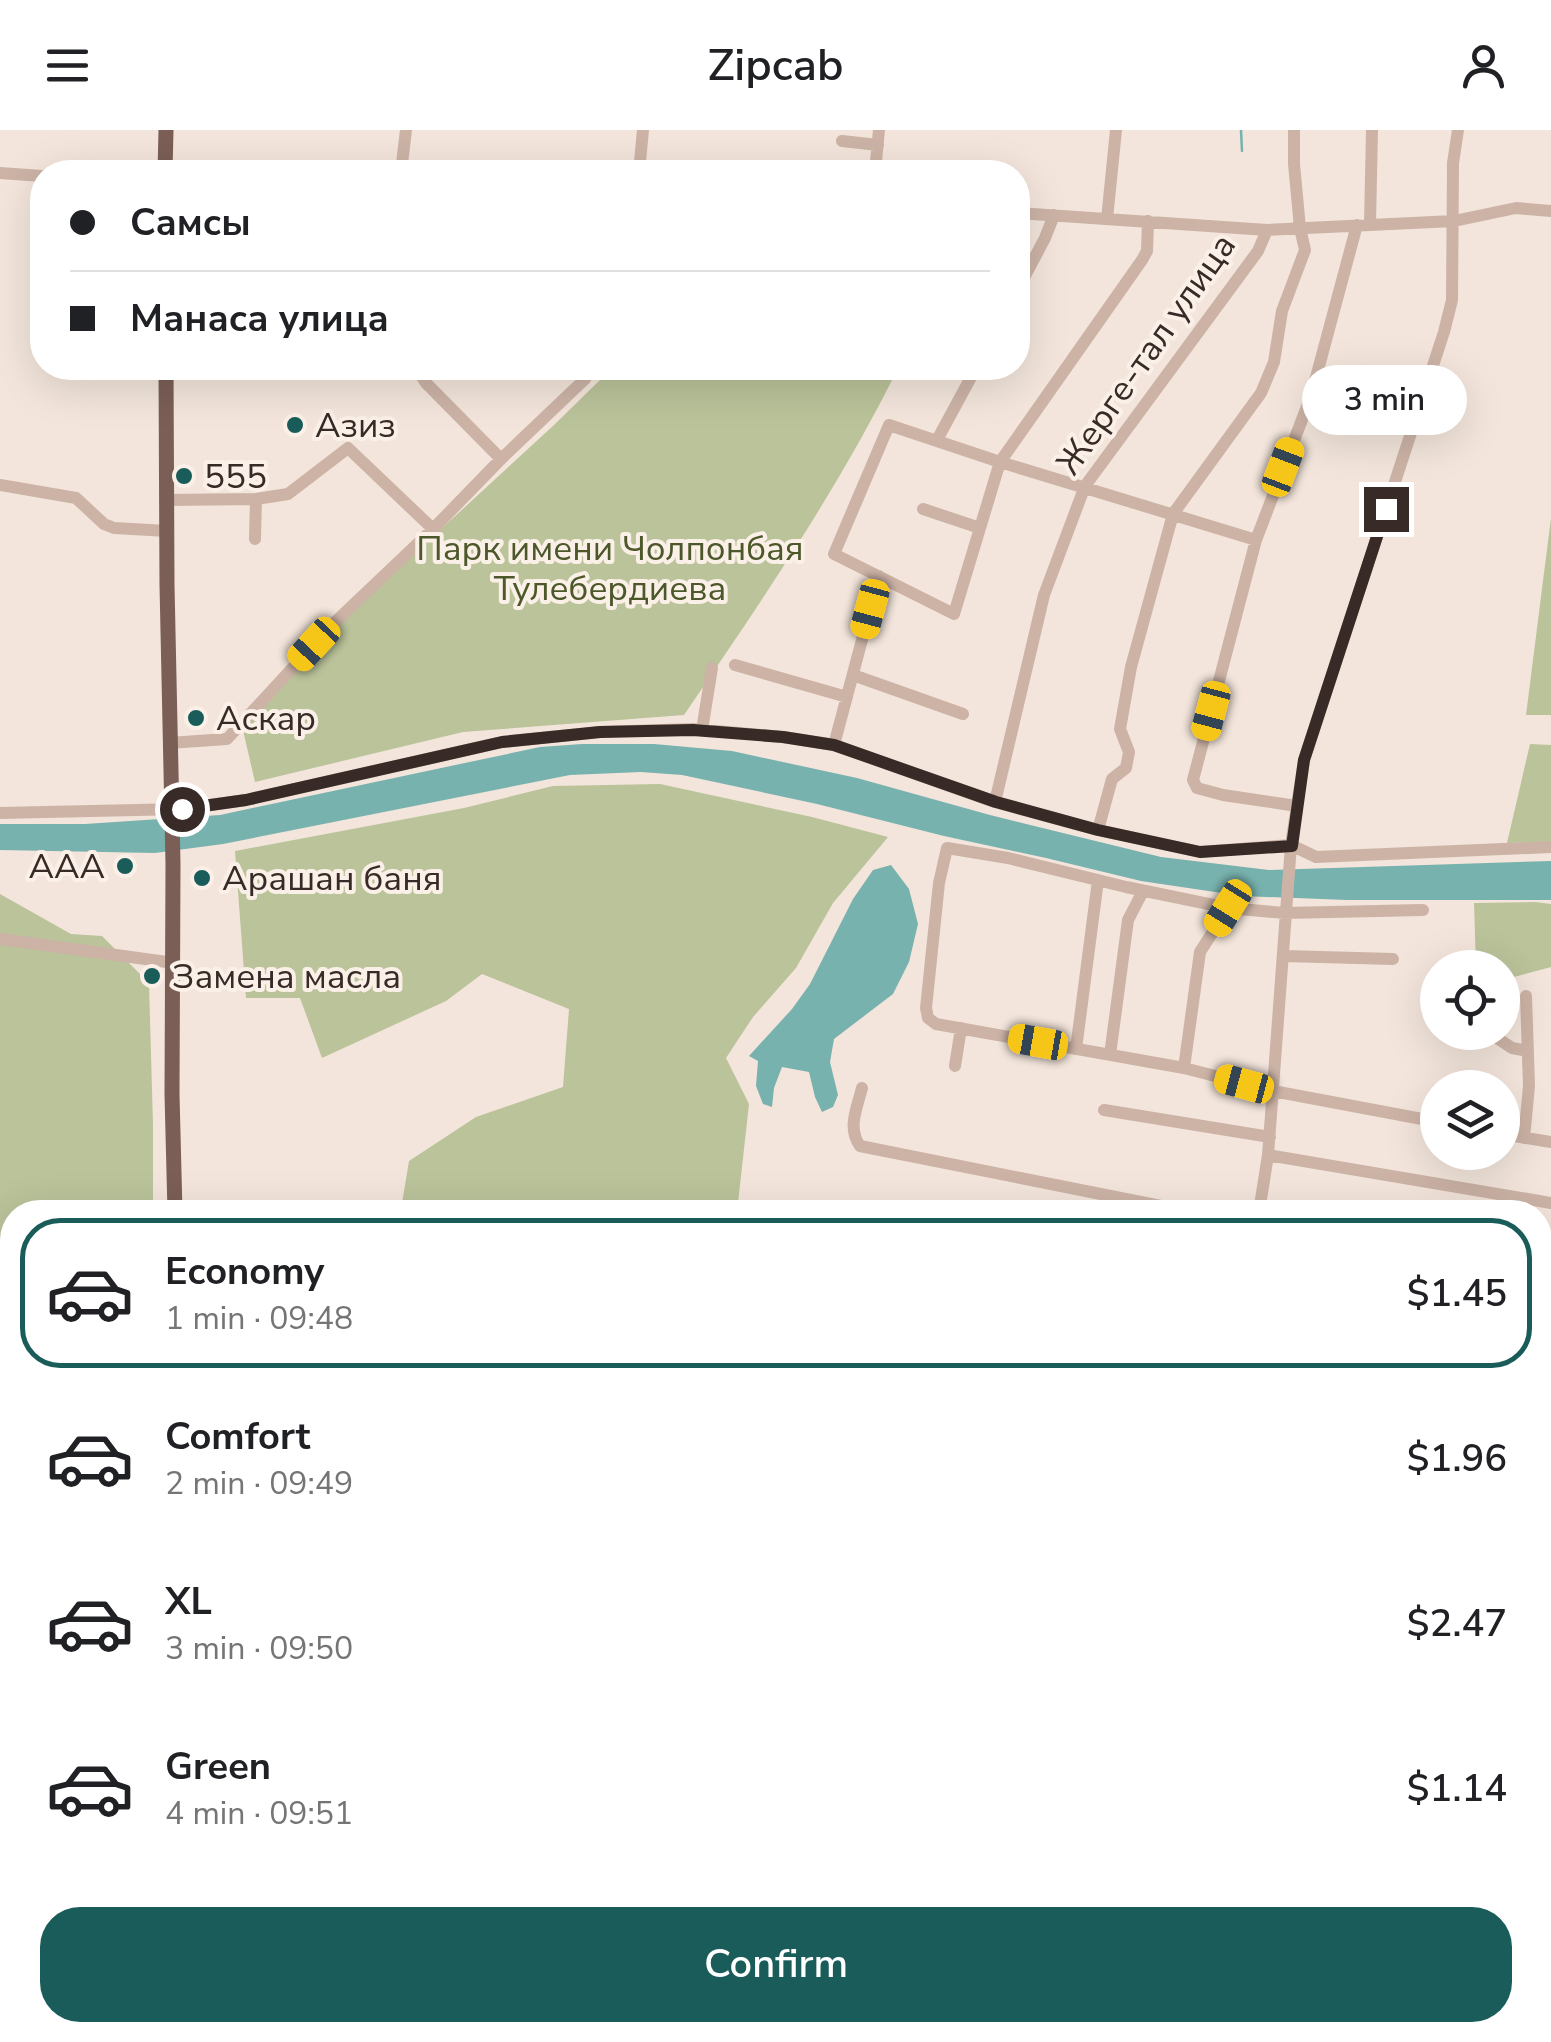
<!DOCTYPE html>
<html lang="en">
<head>
<meta charset="utf-8">
<style>
	:root { --surface:#fff; --page:#f6f6f6; --text:#202124; --muted:#757577; --line:#e0e0e0; --accent:#1a5c59 }
	body { margin:0; font-family:"Nunito Sans",sans-serif; background:var(--page); color:var(--text); height:100vh; display:flex; flex-direction:column; font-size:38px; white-space:nowrap }
	* { box-sizing:border-box; margin:0 }
	p { font-size:32px; color:var(--muted) }
	.icon { flex:none; width:55px; height:55px; fill:none; stroke:currentColor; stroke-width:2; stroke-linecap:round; stroke-linejoin:round }
	.map { position:relative; flex:1; overflow:hidden }
	.sheet { position:absolute; left:0px; top:1070px; width:1552px; height:842px; display:flex; flex-direction:column; background:var(--surface); border-radius:40px 40px 0 0; box-shadow:0 10px 40px #0002 }
	.sheet>* { flex:none }
	.hud { position:absolute; left:30px; top:30px; width:1000px; height:220px; border-radius:40px; box-shadow:0 10px 40px #0002; display:grid; align-content:center; height:220px; padding:0 40px; background:var(--surface) }
	.controls { position:absolute; left:1420px; top:820px; display:grid; gap:20px }
	.controls a { display:grid; place-items:center; width:100px; height:100px; border-radius:50%; background:var(--surface); box-shadow:0 10px 40px #0002; font-size:50px }
	.end { position:absolute; width:45px; height:45px; margin:-22px; border:12px solid #382b27; background:#fff; box-shadow:0 0 0 5px #fff }
	.from { border-radius:50% }
	.bubble { position:absolute; height:70px; border-radius:35px; background:var(--surface); box-shadow:0 10px 40px #0002; font-size:32px; font-weight:600; line-height:70px; text-align:center }
	.car { position:absolute; width:30px; height:60px; margin:-30px -15px; border-radius:12px; box-shadow:0 0 8px 2px #0007; background:linear-gradient(#f5c518 24%,#345 0 40%,#f5c518 0 76%,#345 0 86%,#f5c518 0) }
	.hud b { display:flex; align-items:center; gap:35px; height:95px; font-size:38px }
	.hud b+b { border-top:2px solid var(--line) }
	.hud i { width:25px; height:25px; background:var(--text) }
	ul { padding:18px 0 0; list-style:none }
	li { display:flex; align-items:center; gap:30px; height:150px; margin:0 20px 15px; padding:0 20px; border:5px solid transparent; border-radius:40px }
	li div { flex:1 }
	li b { display:block; font-size:38px }
	li em { font-style:normal; font-weight:600 }
	li.on { border-color:var(--accent) }
	li>.icon { width:90px; height:90px; stroke-width:1.5 }
	.primary-button { display:flex; gap:20px; margin-top:auto; padding:20px 40px }
	.primary-button a { flex:1; height:115px; border-radius:40px; background:var(--accent); color:#fff; font-size:40px; font-weight:600; line-height:115px; text-align:center }
	header { display:flex; justify-content:space-between; align-items:center; height:130px; padding:0 40px; background:var(--surface); font-size:45px; font-weight:600 }
	.map>svg:first-child { display:block }
	.green { fill:#bac39a }
	.water { fill:#78b2ae }
	.lines { fill:none; stroke-linecap:round; stroke-linejoin:round }
	.stream { stroke:#78b2ae; stroke-width:2.5 }
	.minor { stroke:#ccb3a6; stroke-width:12 }
	.major { stroke:#7b5f57; stroke-width:15 }
	.route { stroke:#382b27; stroke-width:12 }
	.poi-dot { fill:#1a5c59; stroke:#fbf0e7; stroke-width:4 }
	.labels { text-anchor:middle; dominant-baseline:central; stroke-width:8; stroke-linejoin:round; paint-order:stroke }
	.street-label { font-size:35px; fill:#382b27; stroke:#fbf0e7 }
	.poi-label { font-size:35px; fill:#382b27; stroke:#fbf0e7; text-anchor:start }
	.park-label { font-size:35px; fill:#4c572a; stroke:#fbf0e7 }
</style>
</head>
<body>
<header><svg class="icon" aria-label="menu" viewBox="0 0 24 24"><path d="M4 6h16M4 12h16M4 18h16"/></svg>Zipcab<svg class="icon" aria-label="person" viewBox="0 0 24 24"><circle cx="12" cy="8" r="4"/><path d="M4 21q1-7 8-7t8 7"/></svg></header>
<div class="map">
<svg width="1551" height="1912" viewBox="0 0 1551 1912">
	<rect width="100%" height="100%" fill="#f3e5db"/>
	<path class="green" d="M607 238H898C838 360 760 473 684 585L463 602 255 652 242 596 326 505 554 295 601 249Z
		M1551 388V585H1526Z
		M1530 614 1551 615V712L1507 713Z
		M660 654 812 687 888 707 833 773 796 838 753 887 726 928 749 974 737 1082H443L401 1079 409 1031 476 987 563 957 569 879 482 844 446 871 322 928 300 868H246L235 721 464 678 553 656Z
		M0 764 71 804 102 806 149 853 153 995V1082H12V1278L0 1279Z
		M1535 772 1551 774V837L1503 850 1502 838 1476 837 1474 773Z
		M0 1780 12 1831V1900H30L34 1912H0Z"/>
	<path class="water" d="M582 614H654L732 621 857 648 990 685 1161 727 1269 740 1551 731V770H1347L1242 766 1141 751 1046 728 944 706 817 674 682 645 641 642 570 645 223 714 155 723 0 720V694H85L220 685 540 617Z
		M891 735 909 759 918 794 909 832 893 864 834 909 830 932 838 965 833 977 822 982 815 967 809 942 782 937 774 958 772 977 763 974 756 956 758 931 749 926 792 879 810 854 853 769 873 740Z
		M0 1329 12 1334V1527H0Z"/>
	<g class="lines">
		<path class="stream" d="M1241 0 1242 21"/>
		<path class="minor" d="M842 11 878 15
			M401 42 406 0
			M639 42 643 0
			M875 42 879 0
			M0 43 42 46
			M1018 83 1267 100 1454 91 1516 78 1551 81
			M1107 89 1116 0
			M1148 91 1147 121 1142 130 1000 332 954 484 834 424 889 295 1000 332 1256 410
			M1370 94 1372 0
			M1018 159 1045 108 1054 85
			M416 238 426 253 501 329
			M937 310 976 238
			M0 355 76 368 104 394 114 398 167 401
			M256 369 288 364 348 318 433 399
			M167 370 256 369 255 409
			M923 379 980 398
			M735 535 847 567
			M853 545 963 584
			M702 600 712 538
			M169 613 227 609 334 493 433 399 501 329 585 249 591 238
			M834 615 879 446
			M995 672 1044 465 1085 356 1258 121 1267 100
			M1297 676 1223 665 1197 658 1193 650 1256 410 1311 266 1357 95
			M0 683 182 679 246 670 502 612 600 602 693 599 783 607 834 615 995 672 1098 700 1200 722 1291 715 1316 727 1551 717
			M1098 700 1112 649 1126 638 1129 622 1120 599 1131 537 1173 384 1261 263 1274 232 1282 181 1305 120 1300 98 1294 34V0
			M1423 780 1285 783 1228 778 1126 757 1008 728 947 718 939 753 926 878 928 888 936 894 1184 938 1273 961 1438 992
			M0 809 174 833
			M1284 826 1393 829
			M1488 902 1512 918 1528 921
			M1076 919 1098 750
			M1110 925 1128 790 1143 761
			M955 936 961 898
			M1184 938 1200 822 1228 778
			M862 958C857 978 847 998 860 1016L1191 1082
			M1104 980 1270 1007
			M1502 1004 1551 1012
			M1524 1008 1529 956 1526 866
			M1268 1025 1551 1073
			M1259 1082 1268 1025 1291 715 1304 630 1444 202 1452 170 1453 33 1458 0
			M1540 1142 1551 1144
			M0 1283 12 1281
			M1540 1325 1547 1292
			M1540 1463 1551 1466
			M0 1546 12 1544
			M1540 1561H1551
			M1540 1709 1551 1711
			M0 1730 12 1784
			M5 1779 12 1810
			M1540 1819 1551 1821
			M42 1900 46 1912
			M1377 1900 1386 1912
			M1398 1900 1400 1912
			M1013 1903 1085 1912 1097 1908 1102 1900
			M274 1912 276 1900
			M375 1912 378 1900
			M602 1912 603 1900
			M682 1912 685 1900
			M781 1912 783 1900
			M900 1912 901 1906
			M1170 1912 1172 1900
			M1277 1912 1278 1900"/>
		<path class="major" d="M165 42 166 0
			M166 238 167 455 173 734 172 964 175 1082
			M1540 1291 1551 1293
			M182 1912V1900"/>
	</g>
	<g class="lines">
		<path class="route" d="M182 679 246 670 502 612 600 602 693 600 783 607 834 615 996 672 1098 700 1200 722 1292 716 1304 630 1386 379"/>
	</g>
	<g class="poi-dot">
		<circle cx="295" cy="295" r="10"/>
		<circle cx="184" cy="346" r="10"/>
		<circle cx="196" cy="588" r="10"/>
		<circle cx="125" cy="736" r="10"/>
		<circle cx="202" cy="748" r="10"/>
		<circle cx="152" cy="846" r="10"/>
	</g>
	<g class="labels">
		<g class="street-label">
			<text transform="translate(1146 224) rotate(-55)">Жерге-тал улица</text>
		</g>
		<g class="poi-label">
			<text x="315" y="295">Азиз</text>
			<text x="204" y="346">555</text>
			<text x="216" y="588">Аскар</text>
			<text x="105" y="736" text-anchor="end">ААА</text>
			<text x="222" y="748">Арашан баня</text>
			<text x="172" y="846">Замена масла</text>
		</g>
		<g class="park-label">
			<text x="610" y="418">Парк имени Чолпонбая<tspan x="610" dy="40">Тулебердиева</tspan></text>
		</g>
	</g>
</svg>
<div class="controls">
<a><svg class="icon" aria-label="locate" viewBox="0 0 24 24"><circle cx="12" cy="12" r="6"/><path d="M12 2v4M12 18v4M2 12h4M18 12h4"/></svg></a>
<a><svg class="icon" aria-label="layers" viewBox="0 0 24 24"><path d="M12 4l9 5-9 5-9-5zM3 14l9 5 9-5"/></svg></a>
</div>
<i class="end from" style="left:182px;top:679px"></i>
<i class="end" style="left:1386px;top:379px"></i>
<div class="bubble" style="left:1302px;top:235px;width:165px">3 min</div>
<i class="car" style="left:1283px;top:337px;rotate:21deg"></i>
<i class="car" style="left:870px;top:479px;rotate:195deg"></i>
<i class="car" style="left:314px;top:514px;rotate:223deg"></i>
<i class="car" style="left:1211px;top:581px;rotate:195deg"></i>
<i class="car" style="left:1228px;top:778px;rotate:212deg"></i>
<i class="car" style="left:1038px;top:912px;rotate:280deg"></i>
<i class="car" style="left:1244px;top:954px;rotate:285deg"></i>
<div class="hud">
<b><i class="from"></i>Самсы</b>
<b><i></i>Манаса улица</b>
</div>
<section class="sheet">
<ul>
<li class="on"><svg class="icon" aria-label="car" viewBox="0 0 24 24"><path d="M5 17H2v-5l4-1 3-4h7l3 4 3 1v5h-3M9 17h6M6 11h13"/><circle cx="7" cy="17" r="2"/><circle cx="17" cy="17" r="2"/></svg><div><b>Economy</b><p>1 min · 09:48</p></div><em>$1.45</em></li>
<li><svg class="icon" aria-label="car" viewBox="0 0 24 24"><path d="M5 17H2v-5l4-1 3-4h7l3 4 3 1v5h-3M9 17h6M6 11h13"/><circle cx="7" cy="17" r="2"/><circle cx="17" cy="17" r="2"/></svg><div><b>Comfort</b><p>2 min · 09:49</p></div><em>$1.96</em></li>
<li><svg class="icon" aria-label="car" viewBox="0 0 24 24"><path d="M5 17H2v-5l4-1 3-4h7l3 4 3 1v5h-3M9 17h6M6 11h13"/><circle cx="7" cy="17" r="2"/><circle cx="17" cy="17" r="2"/></svg><div><b>XL</b><p>3 min · 09:50</p></div><em>$2.47</em></li>
<li><svg class="icon" aria-label="car" viewBox="0 0 24 24"><path d="M5 17H2v-5l4-1 3-4h7l3 4 3 1v5h-3M9 17h6M6 11h13"/><circle cx="7" cy="17" r="2"/><circle cx="17" cy="17" r="2"/></svg><div><b>Green</b><p>4 min · 09:51</p></div><em>$1.14</em></li>
</ul>
<div class="primary-button"><a>Confirm</a></div>
</section>
</div>
</body>
</html>
